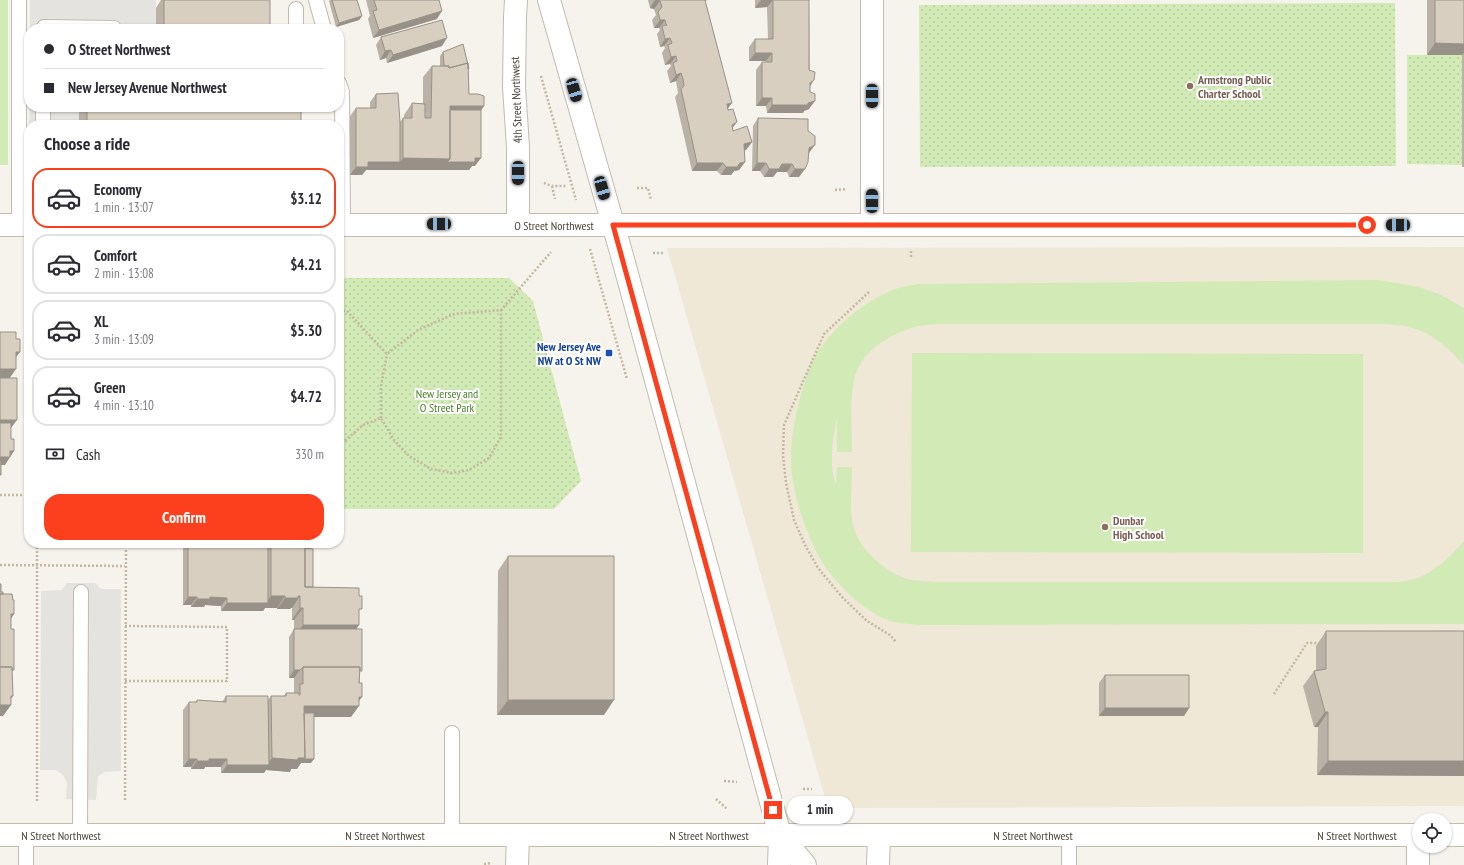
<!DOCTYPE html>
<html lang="en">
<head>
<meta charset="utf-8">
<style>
	:root { --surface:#fff; --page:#f7f7f7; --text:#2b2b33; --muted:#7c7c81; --line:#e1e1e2; --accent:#fc3f1d }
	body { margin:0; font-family:"PT Sans Narrow",sans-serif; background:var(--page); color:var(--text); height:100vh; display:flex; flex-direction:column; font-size:15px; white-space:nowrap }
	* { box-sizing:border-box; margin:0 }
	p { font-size:13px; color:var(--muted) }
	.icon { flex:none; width:22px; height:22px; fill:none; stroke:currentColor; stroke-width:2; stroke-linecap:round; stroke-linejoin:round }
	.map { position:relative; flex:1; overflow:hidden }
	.panel { position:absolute; left:24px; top:120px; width:320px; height:428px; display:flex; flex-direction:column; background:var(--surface); border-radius:16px; box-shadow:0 1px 3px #0004 }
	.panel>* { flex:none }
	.top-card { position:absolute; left:24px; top:24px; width:320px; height:88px; border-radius:16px; box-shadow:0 1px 3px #0004; display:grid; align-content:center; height:88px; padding:0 20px; background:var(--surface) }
	.controls { position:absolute; left:1412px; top:813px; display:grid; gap:8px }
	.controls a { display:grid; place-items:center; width:40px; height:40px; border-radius:50%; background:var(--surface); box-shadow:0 1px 3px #0004; font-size:20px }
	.end { position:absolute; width:18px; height:18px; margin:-9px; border:5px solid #fc3f1d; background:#fff; box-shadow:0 0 0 2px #fff }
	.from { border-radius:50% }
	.bubble { position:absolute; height:28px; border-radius:14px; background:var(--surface); box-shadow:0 1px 3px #0004; font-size:13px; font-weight:700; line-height:28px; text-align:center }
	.car { position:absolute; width:12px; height:24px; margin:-12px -6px; border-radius:5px; box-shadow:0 0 3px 1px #0007; background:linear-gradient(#222 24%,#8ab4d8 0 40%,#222 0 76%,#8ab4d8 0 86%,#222 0) }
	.top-card b { display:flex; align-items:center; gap:14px; height:38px; font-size:15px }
	.top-card b+b { border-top:1px solid var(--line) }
	.top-card i { width:10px; height:10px; background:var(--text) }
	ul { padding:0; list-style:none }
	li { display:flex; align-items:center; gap:12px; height:60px; margin:0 8px 6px; padding:0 12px; border:2px solid var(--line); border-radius:16px }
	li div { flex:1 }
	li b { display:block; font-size:15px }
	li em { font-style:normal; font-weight:700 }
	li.on { border-color:var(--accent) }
	li>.icon { width:36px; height:36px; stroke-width:1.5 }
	h2 { padding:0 20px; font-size:18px; line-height:48px }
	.pay { display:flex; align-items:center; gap:10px; height:44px; padding:0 20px; font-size:15px }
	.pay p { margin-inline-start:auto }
	.primary-button { display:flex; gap:8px; margin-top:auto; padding:8px 20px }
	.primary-button a { flex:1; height:46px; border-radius:16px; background:var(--accent); color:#fff; font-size:16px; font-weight:700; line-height:46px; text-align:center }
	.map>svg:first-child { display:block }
	.education { fill:#efe8d6 }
	.grass { fill:url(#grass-dots) }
	.garden { fill:#d2eab5 }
	.parking { fill:#e5e3e0 }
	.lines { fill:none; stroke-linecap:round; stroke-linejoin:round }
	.service-casing { stroke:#c2bbae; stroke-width:16 }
	.minor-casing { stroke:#c2bbae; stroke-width:24 }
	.tertiary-casing { stroke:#c2bbae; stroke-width:24 }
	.path { stroke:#c4b79f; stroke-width:2.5; stroke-dasharray:2 2; stroke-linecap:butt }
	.service { stroke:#fff; stroke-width:14 }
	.minor { stroke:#fff; stroke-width:22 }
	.tertiary { stroke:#fff; stroke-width:22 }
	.wall { fill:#bab2a6 }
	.shaded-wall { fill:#979187 }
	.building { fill:#d8cfc1; stroke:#979187 }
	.route { stroke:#fc3f1d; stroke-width:5 }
	.education-dot { fill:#8d6e63; stroke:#fff; stroke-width:1.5 }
	.transit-dot { fill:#1a4fb4; stroke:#fff; stroke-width:1.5 }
	.labels { text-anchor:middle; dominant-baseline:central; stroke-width:4; stroke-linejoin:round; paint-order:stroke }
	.education-label { font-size:12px; font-weight:bold; fill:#785e54; stroke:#fff; text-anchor:start }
	.street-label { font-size:12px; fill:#4b4439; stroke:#fff }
	.transit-label { font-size:12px; font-weight:bold; fill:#164399; stroke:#fff; text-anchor:end }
	.park-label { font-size:12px; fill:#4a7f2a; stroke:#fff }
</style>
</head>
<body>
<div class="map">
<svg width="1464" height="865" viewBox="0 0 1464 865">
	<defs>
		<pattern id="grass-dots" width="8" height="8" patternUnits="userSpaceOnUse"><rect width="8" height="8" fill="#d2eab5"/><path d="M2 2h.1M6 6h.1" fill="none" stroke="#b6ca9c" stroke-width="1.8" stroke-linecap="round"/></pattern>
	</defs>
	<rect width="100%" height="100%" fill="#f6f3ec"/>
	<path class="education" d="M1464 247V806L828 808 667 248Z"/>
	<path class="grass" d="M1395 3 1396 166 920 167 919 5Z
		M1407 55H1462V165L1407 164Z
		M339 278H509L533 301 581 481 554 509H339Z"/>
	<path class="garden" d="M0 0H8V165H0Z
		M1379 280 1419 287 1441 295 1464 308V365C1449 348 1432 333 1410 327 1402 325 1393 325 1385 324H939C932 325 925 325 918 326 892 333 863 349 855 376 849 400 852 427 852 452H837V419C832 438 829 467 836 485L837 467H852C852 486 849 507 853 525 859 550 886 573 911 580 918 581 927 581 935 582H1396C1403 581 1411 581 1418 578 1436 570 1451 556 1464 541V624L923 625C913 624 900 624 890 621 865 612 839 587 824 565 808 541 791 491 791 462 791 434 796 408 805 382 807 375 809 368 812 362 829 330 861 303 895 289 902 287 910 285 918 284Z
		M912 353 1363 354V553L911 552Z"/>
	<path class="parking" d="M30 0H156V29H30Z
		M29 107H79V125H29Z
		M67 583H95L101 589H121V771L105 772 98 776 96 800 66 799 67 783 63 775 56 770H40L41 591 62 590Z"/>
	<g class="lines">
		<g class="service-casing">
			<path id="service" d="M19 0V225
				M316 0 324 29
				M296 9V29
				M44 29V27L114 28
				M339 83 342 92 343 225
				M43 125V107
				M80 835 81 592
				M452 835V733
				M1069 835V865
				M26 865V835"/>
		</g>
		<g class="minor-casing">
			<path id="minor" d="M516 0 515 17 514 87 518 147V225
				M872 0V225
				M0 835H1419
				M1418 835V865
				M1445 835H1464
				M517 865 518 835
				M878 865 879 835"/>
		</g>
		<g class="tertiary-casing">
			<path id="tertiary" d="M549 0 621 252 780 835 779 865
				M0 225H29
				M339 225H1464
				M780 835 805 865"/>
		</g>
		<path class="path" d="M541 76 576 200
			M544 183 552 186H566
			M552 186 555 199
			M637 188H648L651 200
			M835 190 847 189
			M590 249 627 379
			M653 253H663V251
			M911 257V250
			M869 292 824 334 784 425 783 455 786 483 794 520 805 545 818 568 842 597 867 621 890 635 896 642
			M339 311H347L387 354 418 330 454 314 501 310 551 252
			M381 418V386L387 354
			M339 446 363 425 381 418 394 440 409 456 431 469 452 473 469 470 489 458 501 437V310
			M0 495H29
			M37 543V801
			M0 565 125 566
			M125 626 227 627V681H125
			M1274 694 1307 643H1320
			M724 781 737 782
			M803 789H812
			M716 799 727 809
			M125 800 126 543
			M823 801V809
			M484 864 491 863"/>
		<use href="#service" class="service"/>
		<use href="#minor" class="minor"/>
		<use href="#tertiary" class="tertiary"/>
	</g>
	<path class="wall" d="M161 0H270V29H156V8Z
		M330 0H357L362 16 359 20 336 27 329 1Z
		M366 0H439L437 19 373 38 368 19 370 16Z
		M648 0H708L705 1 733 131 752 142 746 150H745V162L739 170 734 171 731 175H721L717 171H692L675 97 678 93 676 81 670 83 667 71 671 66 670 64 665 65 662 53 665 48 664 46 660 47 657 34 660 30 659 28H654L652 20 656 15 654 9 650 8Z
		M755 0H809L810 87 809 109 804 111 803 113H767L766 106H756V70L762 62H766V61H749V47L755 39H768L767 7 755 8Z
		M1427 0H1464V167H1462V55H1427Z
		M381 37 442 46 387 63 386 58 380 60 376 45Z
		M443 52 468 71 469 94 484 106 481 110 475 166H472L469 170H366L362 175H350V116L356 108H370V102L376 94 400 122 403 118H404V115L412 103 423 104V77L432 66H440V56Z
		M79 107H301V125H79Z
		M758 118 808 131 809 153 799 177H789L787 172H777L773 177H764L760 171H752L753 126Z
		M187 543H305V548L313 587 359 613 357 629 360 675 359 700 351 717H314L311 763H301L297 769H291L290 772 266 770 264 773H221V767H205L204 769H191V767H183V710L189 702H196L197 700 222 702 226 696 268 700 271 696H284L286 693H294V678H289V637L294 629V620H292V608H291L290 609H277V608H265L263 611H221V606L205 605 204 607H191V605H183V549Z
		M508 556 604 715H497L498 571Z
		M1326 631H1464V776L1317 775 1318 727H1314L1303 686 1314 671H1316V646Z
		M1105 675 1189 708 1184 716H1099V683Z"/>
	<path class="shaded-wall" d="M655 0 660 1 654 9 650 8Z
		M761 0H773L767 7 755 8Z
		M442 11 437 19 373 38 379 30Z
		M362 16 359 20 336 27 339 23Z
		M660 20H665L659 28H654Z
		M447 38 442 46 387 63 393 55Z
		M670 38 664 46 660 47 665 39Z
		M1435 43 1464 44V53L1462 55H1427Z
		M391 50 386 58 380 60 385 51Z
		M755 53H772L766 61H749Z
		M676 56 670 64 665 65 671 57Z
		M681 73 676 81 670 83 676 75Z
		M814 80 809 88 810 83Z
		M762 98H772L766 106H756Z
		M815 101 809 109 804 111 803 113H767L772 105 808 103Z
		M732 103 726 111 727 104Z
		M450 106H484L476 118H448Z
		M737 122 731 130 732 125Z
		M752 142 746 150 739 152 744 144Z
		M815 145 809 153 803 156 809 148Z
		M403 158H481L475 166H472L469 170H366L362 175H350L356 167 368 162H400Z
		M745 162 739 170 734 171 740 163Z
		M697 163H723L717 171H692Z
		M757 163H766L760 171H752Z
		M782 164H792L787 172H777L773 177H764L769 169Z
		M726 167H737L731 175H721Z
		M795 169H805L799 177H789Z
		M16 352H20L7 369H16L2 389H0V369Z
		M0 420H17L8 432 0 431Z
		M10 451H14L5 465H0V457Z
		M271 596H285L277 608H265L263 611H221L227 603H266Z
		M299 596H300L292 608H291L290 609H277L285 598Z
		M188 597H197L191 605H183Z
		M210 597 227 598 221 606 205 605 204 607H191L197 599Z
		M300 608H303L294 620H292Z
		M11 614H14L9 622Z
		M303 625H359L351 637H294Z
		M294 670H300L294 678H289Z
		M11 696H13L7 705H11L3 716H0V705Z
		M359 697H362L355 706H359L351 717H299L304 706Z
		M508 700H614L604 715H497Z
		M1105 708H1189L1184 716H1099Z
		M1325 712H1328L1318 727H1314Z
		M272 758H305L314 759 311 763H301L297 769H291L290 772 266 770 264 773H221L227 765H267Z
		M189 759H197L191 767H183Z
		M209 759H227L221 767H205L204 769H191L197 761Z
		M1328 761H1464V776L1317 775Z"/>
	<path class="building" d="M164 0H270V29H164Z
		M332 0H357L362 16 339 23Z
		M374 0H439L442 11 379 30 373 11 377 10Z
		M655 0H705L732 103 727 104 728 110 733 109 737 122 732 125 733 131 747 126 752 142 744 144 745 162 740 163 737 167H726L723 163H697L681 89 684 86 683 79 681 73 676 75 673 63 677 61 676 56 671 57 668 45 672 43 670 38 665 39 662 26 667 25 666 24 665 20H660L658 12 662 7 660 1Z
		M773 0H809V70L815 72 814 80 810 83V92L815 94V101L808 103V105H772V98H762V62H772V53H755V39H773Z
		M1435 0H1464V44L1435 43Z
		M442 20 447 38 393 55 391 50 385 51 381 37Z
		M463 44 469 69H468V63L449 68V66H444L443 52Z
		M468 63 469 94H478L484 96V106H450V159L403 158V118H412V103L425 104V118H431L432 66H449V68Z
		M398 93 400 122V162H368V167H356V108H376V94Z
		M87 107H301V125H87Z
		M450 110H481V158H475V162H447L450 159Z
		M758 118 808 119V131L815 136V145L809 148 808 162 805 169H795L792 164H782L779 169H769L766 163H757Z
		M0 332H16V339H20V352H16V369H0Z
		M0 378H17V420H0Z
		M0 423H11V439H14V451H10V457H0Z
		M0 461H1V475H0Z
		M188 543H268V603H227V598L210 597V599H197V597H188Z
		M271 543H305V587L359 588V596H362V609H359V625H303V608H300V596H298V598H285V596H271Z
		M305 548 313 549V587H305Z
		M508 556H614V700H508Z
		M0 584H1V592H3V594H0Z
		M0 594H12L13 600H14V614H11V629H14V670H12V667H0Z
		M294 629H362V671H360V667H303L300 670H294Z
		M1326 631H1464V761H1328V712H1325L1314 671 1326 669Z
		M0 667H12L13 696H11V705H0Z
		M303 667H360L359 683H362V697H359V706H304L305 758H298V760L272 758 271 696H286V693H299V695H300V684H303Z
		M1105 675H1189V708H1105Z
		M226 696H268L269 765H227V759H209V761H197V759H189V702H197V700L226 702Z
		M304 713H314V759H304L305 758Z"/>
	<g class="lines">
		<path class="route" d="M773 810 613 225H1367"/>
	</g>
	<g class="education-dot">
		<circle cx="1190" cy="86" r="4"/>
		<circle cx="1105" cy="527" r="4"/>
	</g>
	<rect class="transit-dot" x="605" y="349" width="8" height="8" rx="2"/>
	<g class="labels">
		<g class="education-label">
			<text x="1198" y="79">Armstrong Public<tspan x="1198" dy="14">Charter School</tspan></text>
			<text x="1113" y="520">Dunbar<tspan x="1113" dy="14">High School</tspan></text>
		</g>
		<g class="street-label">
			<text transform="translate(516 100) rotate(-92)">4th Street Northwest</text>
			<text x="554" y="225">O Street Northwest</text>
			<text x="61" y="835">N Street Northwest</text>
			<text x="385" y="835">N Street Northwest</text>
			<text x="709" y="835">N Street Northwest</text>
			<text x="1033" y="835">N Street Northwest</text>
			<text x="1357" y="835">N Street Northwest</text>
		</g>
		<g class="transit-label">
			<text x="601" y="346">New Jersey Ave<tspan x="601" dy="14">NW at O St NW</tspan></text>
		</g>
		<g class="park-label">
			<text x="447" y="393">New Jersey and<tspan x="447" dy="14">O Street Park</tspan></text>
		</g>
	</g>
</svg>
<div class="controls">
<a><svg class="icon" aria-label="locate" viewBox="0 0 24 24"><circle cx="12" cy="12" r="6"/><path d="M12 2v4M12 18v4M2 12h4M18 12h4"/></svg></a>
</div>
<i class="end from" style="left:1367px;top:225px"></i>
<i class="end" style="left:773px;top:810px"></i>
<div class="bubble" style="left:787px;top:796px;width:66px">1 min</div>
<i class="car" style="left:574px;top:90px;rotate:164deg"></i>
<i class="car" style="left:872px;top:96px;rotate:180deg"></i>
<i class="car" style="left:518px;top:173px;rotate:180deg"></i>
<i class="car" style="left:602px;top:188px;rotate:164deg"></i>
<i class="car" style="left:872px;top:201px;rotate:0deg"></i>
<i class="car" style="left:439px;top:224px;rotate:270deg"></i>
<i class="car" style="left:1398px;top:225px;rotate:270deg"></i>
<div class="top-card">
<b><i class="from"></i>O Street Northwest</b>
<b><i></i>New Jersey Avenue Northwest</b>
</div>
<section class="panel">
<h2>Choose a ride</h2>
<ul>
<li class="on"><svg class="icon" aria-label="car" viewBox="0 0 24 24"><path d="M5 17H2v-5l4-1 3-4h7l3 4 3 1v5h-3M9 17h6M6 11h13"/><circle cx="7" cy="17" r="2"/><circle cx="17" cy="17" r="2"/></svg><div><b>Economy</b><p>1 min · 13:07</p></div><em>$3.12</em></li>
<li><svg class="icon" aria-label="car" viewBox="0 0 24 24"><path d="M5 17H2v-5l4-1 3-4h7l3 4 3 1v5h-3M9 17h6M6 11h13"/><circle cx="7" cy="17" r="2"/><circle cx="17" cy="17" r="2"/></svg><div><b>Comfort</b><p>2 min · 13:08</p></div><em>$4.21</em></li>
<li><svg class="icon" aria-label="car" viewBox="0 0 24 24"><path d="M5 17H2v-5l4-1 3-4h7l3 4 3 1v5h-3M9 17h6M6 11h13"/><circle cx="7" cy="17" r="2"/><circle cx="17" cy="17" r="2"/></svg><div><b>XL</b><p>3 min · 13:09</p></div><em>$5.30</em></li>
<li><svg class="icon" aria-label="car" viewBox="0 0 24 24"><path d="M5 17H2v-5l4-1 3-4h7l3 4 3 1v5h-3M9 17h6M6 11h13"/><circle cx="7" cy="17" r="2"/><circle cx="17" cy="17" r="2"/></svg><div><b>Green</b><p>4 min · 13:10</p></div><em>$4.72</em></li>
</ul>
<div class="pay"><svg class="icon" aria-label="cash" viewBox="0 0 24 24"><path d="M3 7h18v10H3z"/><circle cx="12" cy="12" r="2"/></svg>Cash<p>330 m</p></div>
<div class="primary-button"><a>Confirm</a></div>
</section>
</div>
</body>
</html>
